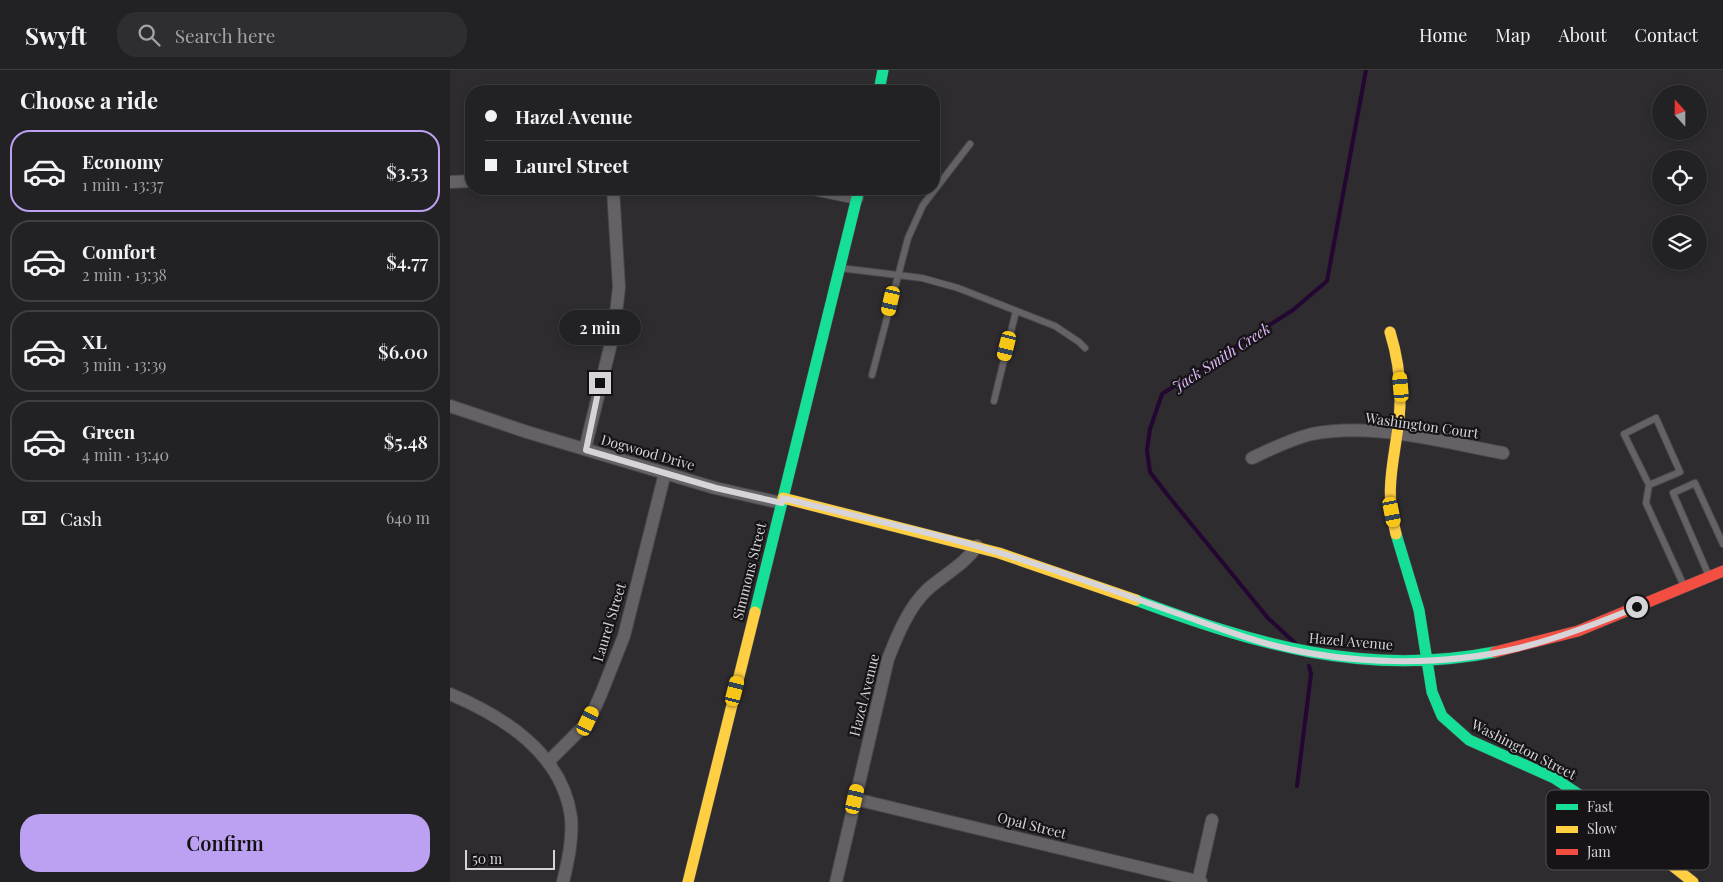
<!DOCTYPE html>
<html lang="en">
<head>
<meta charset="utf-8">
<style>
	:root { --surface:#222123; --page:#2e2e30; --text:#f1f3f6; --muted:#a2a3a6; --line:#3f3e41; --accent:#bca0f2 }
	body { margin:0; font-family:"Playfair Display",serif; background:var(--page); color:var(--text); height:100vh; display:flex; flex-direction:column; font-size:19px; white-space:nowrap }
	* { box-sizing:border-box; margin:0 }
	p { font-size:16px; color:var(--muted) }
	.icon { flex:none; width:28px; height:28px; fill:none; stroke:currentColor; stroke-width:2; stroke-linecap:round; stroke-linejoin:round }
	.map { position:relative; flex:1; overflow:hidden }
	.details { display:flex; flex-direction:column; background:var(--surface); width:450px }
	.details>* { flex:none }
	.banner { position:absolute; left:15px; top:15px; width:475px; height:110px; border-radius:20px; box-shadow:0 2px 8px #0003,0 0 0 1px var(--line); display:grid; align-content:center; height:110px; padding:0 20px; background:var(--surface) }
	.needle { width:32px; rotate:339deg }
	.fabs { position:absolute; left:1202px; top:15px; display:grid; gap:10px }
	.fabs a { display:grid; place-items:center; width:55px; height:55px; border-radius:50%; background:var(--surface); box-shadow:0 2px 8px #0003,0 0 0 1px var(--line); font-size:25px }
	.scale { position:absolute; left:15px; bottom:12px; width:90px; box-sizing:border-box; padding-left:5px; border:2px solid #d6d4d8; border-top:0; font-size:14px; line-height:18px; white-space:nowrap; color:#d6d4d8; -webkit-text-stroke:4px #161417; paint-order:stroke }
	.end { position:absolute; width:22px; height:22px; margin:-11px; border:6px solid #d6d4d8; background:#111; box-shadow:0 0 0 2px #111 }
	.from { border-radius:50% }
	.bubble { position:absolute; height:35px; border-radius:18px; background:var(--surface); box-shadow:0 2px 8px #0003,0 0 0 1px var(--line); font-size:16px; font-weight:600; line-height:35px; text-align:center }
	.car { position:absolute; width:15px; height:30px; margin:-15px -8px; border-radius:6px; box-shadow:0 0 4px 1px #0007; background:linear-gradient(#f5c518 24%,#345 0 40%,#f5c518 0 76%,#345 0 86%,#f5c518 0) }
	.banner b { display:flex; align-items:center; gap:18px; height:48px; font-size:19px }
	.banner b+b { border-top:1px solid var(--line) }
	.banner i { width:12px; height:12px; background:var(--text) }
	ul { padding:0; list-style:none }
	li { display:flex; align-items:center; gap:15px; height:82px; margin:0 10px 8px; padding:0 10px; border:2px solid var(--line); border-radius:20px }
	li div { flex:1 }
	li b { display:block; font-size:19px }
	li em { font-style:normal; font-weight:600 }
	li.on { border-color:var(--accent) }
	li>.icon { width:45px; height:45px; stroke-width:1.5 }
	h2 { padding:0 20px; font-size:22px; line-height:60px }
	.pay { display:flex; align-items:center; gap:12px; height:55px; padding:0 20px; font-size:19px }
	.pay p { margin-inline-start:auto }
	.cta { display:flex; gap:10px; margin-top:auto; padding:10px 20px }
	.cta a { flex:1; height:58px; border-radius:20px; background:var(--accent); color:#111; font-size:20px; font-weight:600; line-height:58px; text-align:center }
	header { display:flex; align-items:center; gap:30px; box-sizing:border-box; height:70px; padding:0 25px; background:var(--surface); border-bottom:1px solid var(--line) }
	header strong { font-size:24px }
	nav { display:flex; gap:28px; margin-inline-start:auto; font-size:18px }
	.search { width:350px; height:45px; background:var(--page); display:flex; align-items:center; gap:12px; box-sizing:border-box; padding:0 18px; border-radius:20px; color:var(--muted); font-size:19px }
	main { display:flex; flex:1; min-height:0 }
	.map>svg:first-child { display:block }
	.lines { fill:none; stroke-linecap:round; stroke-linejoin:round }
	.stream { stroke:#230631; stroke-width:4 }
	.lane-casing { stroke:#49474a; stroke-width:8 }
	.street-casing { stroke:#49474a; stroke-width:14 }
	.fast-casing { stroke:#49474a; stroke-width:12 }
	.slow-casing { stroke:#49474a; stroke-width:12 }
	.jam-casing { stroke:#49474a; stroke-width:12 }
	.lane { stroke:#646265; stroke-width:6 }
	.street { stroke:#646265; stroke-width:12 }
	.fast { stroke:#16e098; stroke-width:11 }
	.slow { stroke:#ffcf43; stroke-width:11 }
	.jam { stroke:#f24e42; stroke-width:11 }
	.route { stroke:#d6d4d8; stroke-width:6 }
	.labels { text-anchor:middle; dominant-baseline:central; stroke-width:4.5; stroke-linejoin:round; paint-order:stroke }
	.street-label { font-size:14px; fill:#d6d4d8; stroke:#161417 }
	.water-label { font-size:15px; font-style:italic; fill:#e2bafb; stroke:#161417 }
	.key { fill:#161417; stroke:#504e51; stroke-width:1 }
	.key-label { font-size:14px; fill:#d6d4d8 }
</style>
</head>
<body>
<header>
<strong>Swyft</strong>
<div class="search"><svg class="icon" aria-label="search" viewBox="0 0 24 24"><circle cx="10" cy="10" r="6"/><path d="M15 15l6 6"/></svg>Search here</div>
<nav><a>Home</a><a>Map</a><a>About</a><a>Contact</a></nav>
</header>
<main>
<section class="details">
<h2>Choose a ride</h2>
<ul>
<li class="on"><svg class="icon" aria-label="car" viewBox="0 0 24 24"><path d="M5 17H2v-5l4-1 3-4h7l3 4 3 1v5h-3M9 17h6M6 11h13"/><circle cx="7" cy="17" r="2"/><circle cx="17" cy="17" r="2"/></svg><div><b>Economy</b><p>1 min · 13:37</p></div><em>$3.53</em></li>
<li><svg class="icon" aria-label="car" viewBox="0 0 24 24"><path d="M5 17H2v-5l4-1 3-4h7l3 4 3 1v5h-3M9 17h6M6 11h13"/><circle cx="7" cy="17" r="2"/><circle cx="17" cy="17" r="2"/></svg><div><b>Comfort</b><p>2 min · 13:38</p></div><em>$4.77</em></li>
<li><svg class="icon" aria-label="car" viewBox="0 0 24 24"><path d="M5 17H2v-5l4-1 3-4h7l3 4 3 1v5h-3M9 17h6M6 11h13"/><circle cx="7" cy="17" r="2"/><circle cx="17" cy="17" r="2"/></svg><div><b>XL</b><p>3 min · 13:39</p></div><em>$6.00</em></li>
<li><svg class="icon" aria-label="car" viewBox="0 0 24 24"><path d="M5 17H2v-5l4-1 3-4h7l3 4 3 1v5h-3M9 17h6M6 11h13"/><circle cx="7" cy="17" r="2"/><circle cx="17" cy="17" r="2"/></svg><div><b>Green</b><p>4 min · 13:40</p></div><em>$5.48</em></li>
</ul>
<div class="pay"><svg class="icon" aria-label="cash" viewBox="0 0 24 24"><path d="M3 7h18v10H3z"/><circle cx="12" cy="12" r="2"/></svg>Cash<p>640 m</p></div>
<div class="cta"><a>Confirm</a></div>
</section>
<div class="map">
<svg width="1273" height="812" viewBox="0 0 1273 812">
	<rect width="100%" height="100%" fill="#2e2c2f"/>
	<g class="lines">
		<path class="stream" d="M845 573 818 548 720 428 700 402 697 380 700 359 712 324 843 240 877 211 916 0
			M847 716 861 604 859 596"/>
		<g class="lane-casing">
			<path id="lane" d="M390 198 472 208 508 218 605 256 629 272 635 278
				M422 305 458 168 473 135 520 74
				M544 331 566 241
				M1199 415 1174 364 1206 348 1230 402 1199 415 1196 433 1234 516
				M1259 506 1223 423 1245 413 1273 474"/>
		</g>
		<g class="street-casing">
			<path id="street" d="M0 112 21 111
				M363 119 407 128
				M0 336 77 362 265 418 331 433
				M135 379 164 261 169 217 163 119
				M802 388C821 379 841 369 862 364 924 352 992 372 1053 383
				M0 624C54 647 112 683 121 747 123 769 118 791 113 812
				M98 692 139 651 151 624 174 566 215 403
				M405 729 751 812
				M386 812 438 589C447 566 459 536 478 519 495 504 514 495 527 476
				M748 812 762 750"/>
		</g>
		<g class="fast-casing">
			<path id="fast" d="M429 21 433 0
				M946 464 969 540 982 622 992 646 1019 670 1104 708 1145 735
				M686 530C807 575 915 607 1045 582
				M305 542 409 119"/>
		</g>
		<g class="slow-casing">
			<path id="slow" d="M940 262C949 291 952 320 949 349 944 393 934 419 946 464
				M333 428 549 483 686 530
				M1145 735 1243 812
				M238 812 305 542"/>
		</g>
		<g class="jam-casing">
			<path id="jam" d="M1045 582 1128 561 1273 501"/>
		</g>
		<use href="#lane" class="lane"/>
		<use href="#street" class="street"/>
		<use href="#fast" class="fast"/>
		<use href="#slow" class="slow"/>
		<use href="#jam" class="jam"/>
	</g>
	<g class="lines">
		<path class="route" d="M150 313 136 380 266 418 332 433 333 428C416 449 501 466 582 493 632 509 681 527 729 544 760 555 791 567 822 575 901 595 990 597 1069 578 1109 568 1149 553 1187 537"/>
	</g>
	<g class="labels">
		<g class="street-label">
			<text transform="translate(972 355) rotate(8)">Washington Court</text>
			<text transform="translate(198 382) rotate(16)">Dogwood Drive</text>
			<text transform="translate(299 501) rotate(-76)">Simmons Street</text>
			<text transform="translate(159 552) rotate(-73)">Laurel Street</text>
			<text transform="translate(901 571) rotate(5)">Hazel Avenue</text>
			<text transform="translate(414 625) rotate(-76)">Hazel Avenue</text>
			<text transform="translate(1074 679) rotate(27)">Washington Street</text>
			<text transform="translate(582 755) rotate(14)">Opal Street</text>
		</g>
		<g class="water-label">
			<text transform="translate(771 287) rotate(-33)">Jack Smith Creek</text>
		</g>
	</g>
	<rect x="1096" y="720" width="164" height="80" rx="8" class="key"/>
	<rect x="1106" y="734" width="22" height="6" fill="#16e098"/>
	<rect x="1106" y="756" width="22" height="7" fill="#ffcf43"/>
	<rect x="1106" y="779" width="22" height="6" fill="#f24e42"/>
	<g class="key-label">
		<text x="1137" y="742">Fast</text>
		<text x="1137" y="764">Slow</text>
		<text x="1137" y="787">Jam</text>
	</g>
</svg>
<div class="fabs">
<a><svg class="needle" viewBox="-14 -14 28 28"><path d="M0-13l5 13h-10z" fill="#e53935"/><path d="M0 13l5-13h-10z" fill="#a2a3a6"/></svg></a>
<a><svg class="icon" aria-label="locate" viewBox="0 0 24 24"><circle cx="12" cy="12" r="6"/><path d="M12 2v4M12 18v4M2 12h4M18 12h4"/></svg></a>
<a><svg class="icon" aria-label="layers" viewBox="0 0 24 24"><path d="M12 4l9 5-9 5-9-5zM3 14l9 5 9-5"/></svg></a>
</div>
<div class="scale">50 m</div>
<i class="end from" style="left:1187px;top:537px"></i>
<i class="end" style="left:150px;top:313px"></i>
<div class="bubble" style="left:109px;top:240px;width:82px">2 min</div>
<i class="car" style="left:441px;top:231px;rotate:193deg"></i>
<i class="car" style="left:557px;top:276px;rotate:194deg"></i>
<i class="car" style="left:951px;top:317px;rotate:355deg"></i>
<i class="car" style="left:942px;top:442px;rotate:169deg"></i>
<i class="car" style="left:285px;top:621px;rotate:14deg"></i>
<i class="car" style="left:138px;top:651px;rotate:25deg"></i>
<i class="car" style="left:405px;top:729px;rotate:13deg"></i>
<div class="banner">
<b><i class="from"></i>Hazel Avenue</b>
<b><i></i>Laurel Street</b>
</div>
</div>
</main>
</body>
</html>
